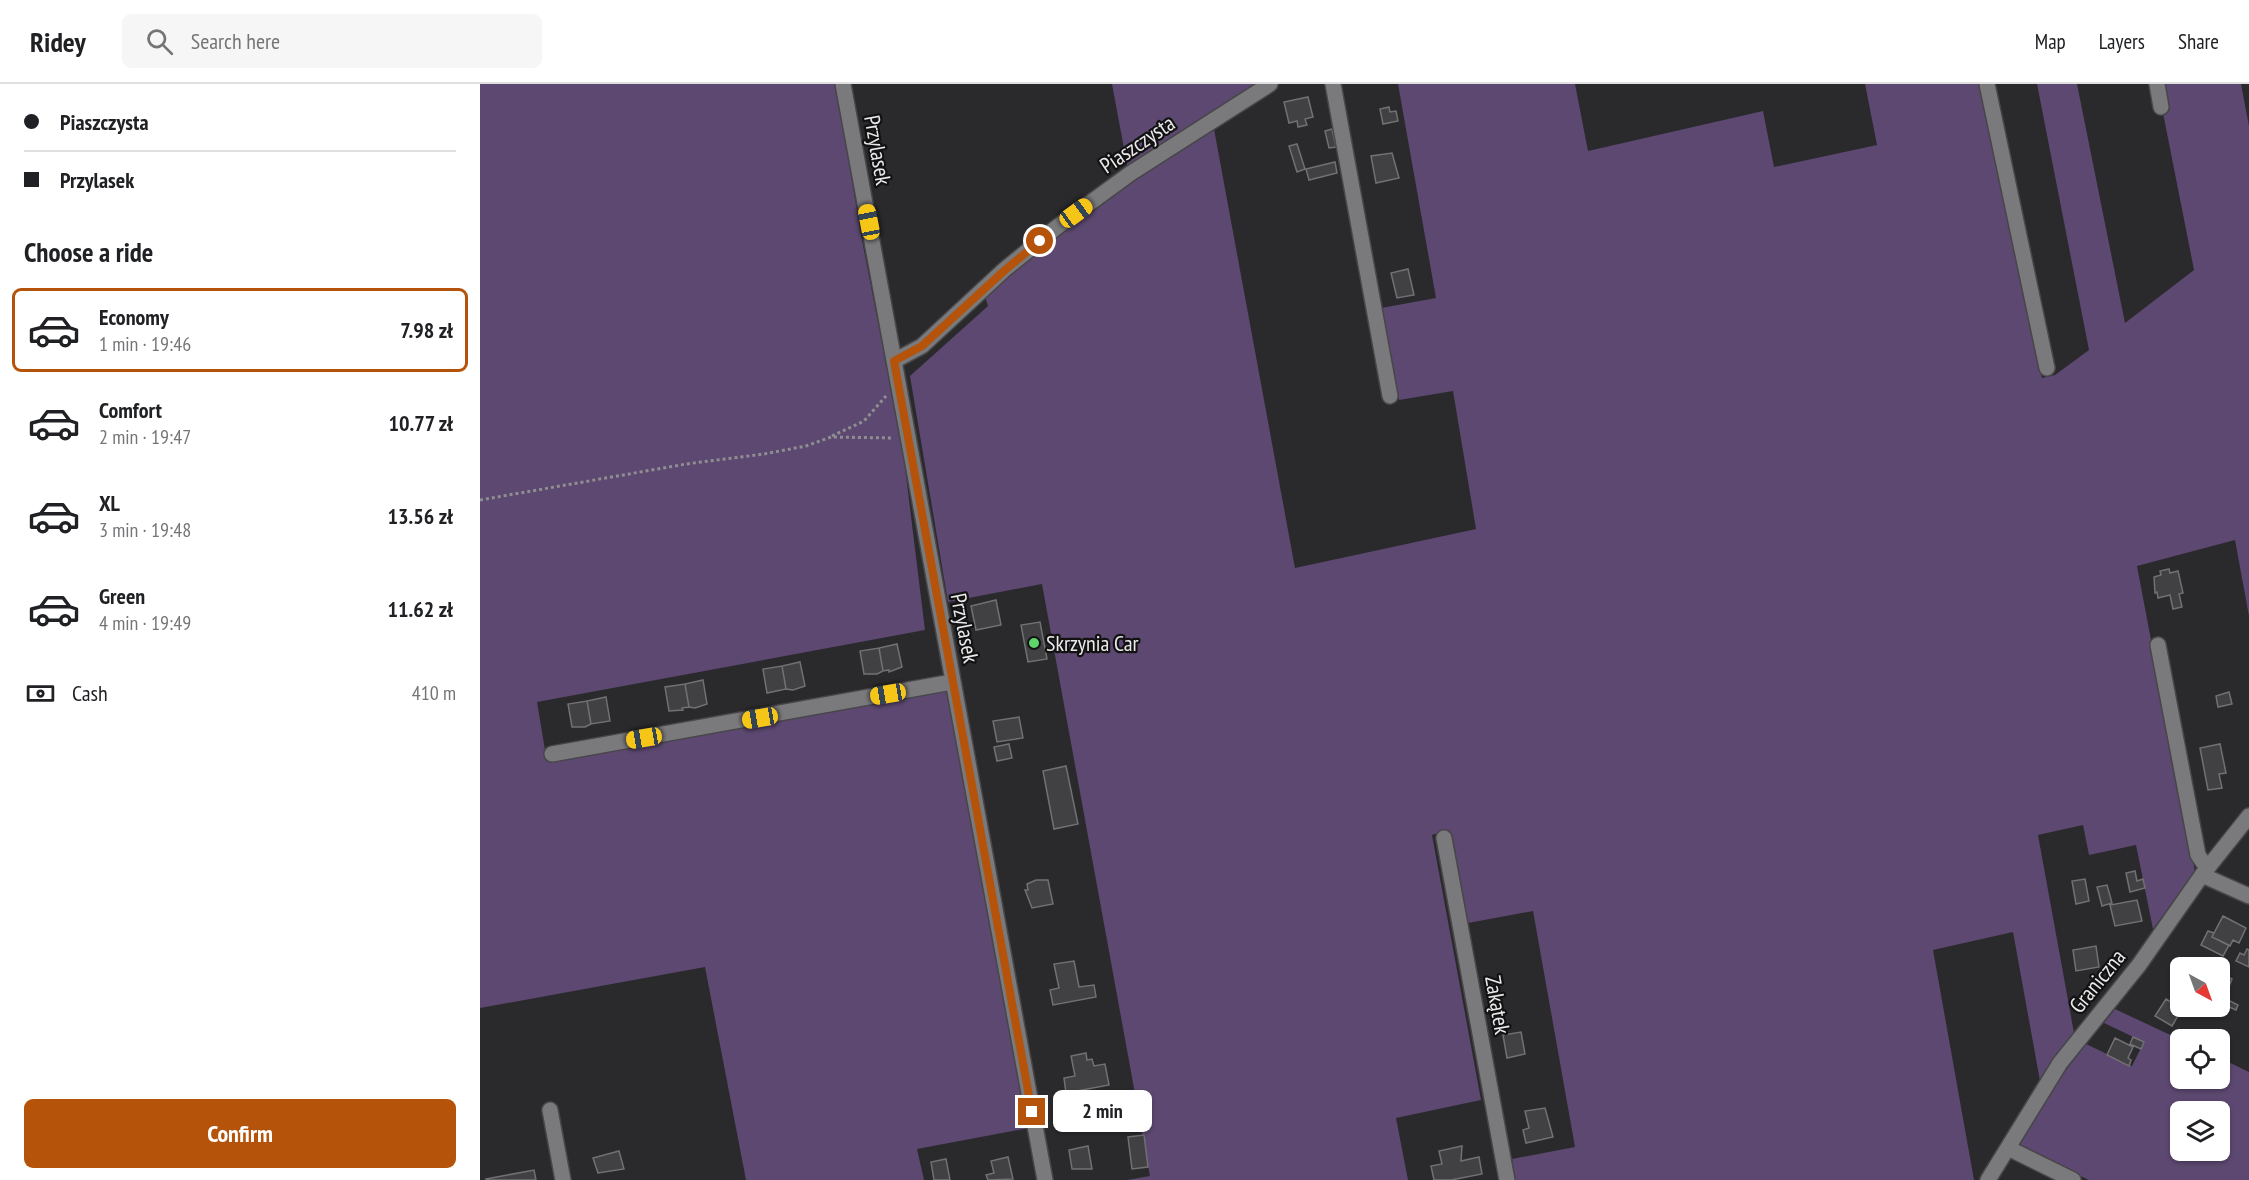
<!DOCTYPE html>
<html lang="en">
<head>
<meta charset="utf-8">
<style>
	:root { --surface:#fff; --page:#f6f6f6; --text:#202124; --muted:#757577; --line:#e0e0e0; --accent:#b45309 }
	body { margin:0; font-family:"PT Sans Narrow",sans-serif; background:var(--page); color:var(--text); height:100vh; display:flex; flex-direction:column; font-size:22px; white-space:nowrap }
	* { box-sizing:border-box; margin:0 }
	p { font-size:20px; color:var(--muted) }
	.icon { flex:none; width:33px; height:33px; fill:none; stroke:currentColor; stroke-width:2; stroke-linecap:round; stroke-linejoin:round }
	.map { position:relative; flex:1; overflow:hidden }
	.side { display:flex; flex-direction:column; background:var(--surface); width:480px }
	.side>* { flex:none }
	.hud { display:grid; align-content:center; height:132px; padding:0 24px; background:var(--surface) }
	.needle { width:39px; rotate:139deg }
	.tools { position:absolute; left:1690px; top:873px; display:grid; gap:12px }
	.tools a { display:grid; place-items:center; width:60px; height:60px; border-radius:9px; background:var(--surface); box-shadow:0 2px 4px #0004; font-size:30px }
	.end { position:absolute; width:27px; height:27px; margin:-14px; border:8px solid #b45309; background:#fff; box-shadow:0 0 0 3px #fff }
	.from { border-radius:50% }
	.bubble { position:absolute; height:42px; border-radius:9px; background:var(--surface); box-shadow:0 2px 4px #0004; font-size:20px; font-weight:700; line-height:42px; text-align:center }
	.car { position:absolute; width:18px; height:36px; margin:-18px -9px; border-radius:8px; box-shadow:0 0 4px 2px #0007; background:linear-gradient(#f5c518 24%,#345 0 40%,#f5c518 0 76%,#345 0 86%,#f5c518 0) }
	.hud b { display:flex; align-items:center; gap:21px; height:57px; font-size:22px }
	.hud b+b { border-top:2px solid var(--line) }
	.hud i { width:15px; height:15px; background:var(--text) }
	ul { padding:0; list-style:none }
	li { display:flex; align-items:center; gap:18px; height:84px; margin:0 12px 9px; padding:0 12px; border:3px solid transparent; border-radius:9px }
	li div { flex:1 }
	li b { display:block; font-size:22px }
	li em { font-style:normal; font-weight:700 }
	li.on { border-color:var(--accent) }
	li>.icon { width:54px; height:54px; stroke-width:1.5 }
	h2 { padding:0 24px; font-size:27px; line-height:72px }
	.pay { display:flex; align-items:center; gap:15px; height:66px; padding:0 24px; font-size:22px }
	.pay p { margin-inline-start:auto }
	.button { display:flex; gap:12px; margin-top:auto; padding:12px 24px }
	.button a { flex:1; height:69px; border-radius:9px; background:var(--accent); color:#fff; font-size:24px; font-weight:700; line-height:69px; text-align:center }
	header { display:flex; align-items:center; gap:36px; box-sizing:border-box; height:84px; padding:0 30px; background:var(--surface); border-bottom:2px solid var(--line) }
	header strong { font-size:28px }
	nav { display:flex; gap:33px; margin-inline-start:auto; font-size:21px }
	.search { width:420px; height:54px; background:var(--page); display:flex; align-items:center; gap:15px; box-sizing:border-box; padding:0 21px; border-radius:9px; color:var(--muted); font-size:22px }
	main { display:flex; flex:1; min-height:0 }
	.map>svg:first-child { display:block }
	.green { fill:#5c4870; fill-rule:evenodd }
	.building { fill:#414043; stroke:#717073; stroke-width:1.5 }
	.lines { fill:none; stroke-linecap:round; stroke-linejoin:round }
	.minor-casing { stroke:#474648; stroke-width:18 }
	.path { stroke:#8f8e91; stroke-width:3; stroke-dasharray:3 3; stroke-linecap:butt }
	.minor { stroke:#7a797c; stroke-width:15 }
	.route { stroke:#b45309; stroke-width:8 }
	.poi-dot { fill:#5ed56c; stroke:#131213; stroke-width:2 }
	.labels { text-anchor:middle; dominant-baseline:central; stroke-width:4.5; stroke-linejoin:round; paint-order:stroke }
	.street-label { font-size:22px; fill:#eae9eb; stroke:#131213 }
	.poi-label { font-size:22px; fill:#eae9eb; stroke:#131213; text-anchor:start }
</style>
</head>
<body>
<header>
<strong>Ridey</strong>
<div class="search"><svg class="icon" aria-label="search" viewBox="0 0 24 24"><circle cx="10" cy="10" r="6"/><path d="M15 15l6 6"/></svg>Search here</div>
<nav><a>Map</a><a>Layers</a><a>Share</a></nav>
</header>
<main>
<section class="side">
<div class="hud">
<b><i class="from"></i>Piaszczysta</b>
<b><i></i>Przylasek</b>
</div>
<h2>Choose a ride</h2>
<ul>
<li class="on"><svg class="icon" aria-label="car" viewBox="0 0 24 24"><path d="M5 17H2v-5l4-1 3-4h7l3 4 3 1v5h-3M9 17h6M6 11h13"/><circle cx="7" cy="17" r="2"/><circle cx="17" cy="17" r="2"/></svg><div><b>Economy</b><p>1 min · 19:46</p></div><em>7.98 zł</em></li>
<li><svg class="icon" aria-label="car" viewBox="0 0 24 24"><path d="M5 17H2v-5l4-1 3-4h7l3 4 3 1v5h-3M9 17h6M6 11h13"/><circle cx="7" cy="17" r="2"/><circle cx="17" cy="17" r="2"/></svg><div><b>Comfort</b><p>2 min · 19:47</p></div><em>10.77 zł</em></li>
<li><svg class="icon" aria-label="car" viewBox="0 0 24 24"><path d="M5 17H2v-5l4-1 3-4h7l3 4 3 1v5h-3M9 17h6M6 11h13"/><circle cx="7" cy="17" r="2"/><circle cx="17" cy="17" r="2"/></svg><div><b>XL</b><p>3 min · 19:48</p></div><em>13.56 zł</em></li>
<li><svg class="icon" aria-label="car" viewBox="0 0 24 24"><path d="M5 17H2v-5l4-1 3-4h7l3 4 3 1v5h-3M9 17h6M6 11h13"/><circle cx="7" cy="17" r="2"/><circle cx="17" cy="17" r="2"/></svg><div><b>Green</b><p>4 min · 19:49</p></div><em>11.62 zł</em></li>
</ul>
<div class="pay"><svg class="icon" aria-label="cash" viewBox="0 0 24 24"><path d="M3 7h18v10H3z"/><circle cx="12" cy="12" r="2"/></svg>Cash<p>410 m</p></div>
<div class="button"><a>Confirm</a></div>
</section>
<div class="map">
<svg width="1769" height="1096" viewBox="0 0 1769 1096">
	<rect width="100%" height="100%" fill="#2a292c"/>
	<path class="green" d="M0 0H356L381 151 423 367 445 546 57 618 67 678 469 605 549 1044 437 1065 444 1096H266L225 883 0 924Z
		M632 0H779L648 86Z
		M918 0H1095L1108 67 1283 27 1294 83 1397 61 1385 0H1501L1562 294 1575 291 1609 266 1557 0H1597L1645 239 1714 186 1683 29 1688 27 1683 0H1761L1769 42V532L1755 456 1657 482 1715 788 1673 845 1656 761 1609 771 1603 741 1558 751 1594 949 1560 997 1533 848 1453 866 1494 1096H1035L1032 1075 1095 1063 1053 827 988 839 969 746 952 751 1001 1016 916 1034 928 1096H647L670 1092 562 500 468 518 430 292 508 222 504 209 619 120 734 45 815 484 996 445 973 307 919 316 901 224 956 214Z
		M1635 925 1701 956V994H1740V974L1769 988V1096H1609L1538 1063 1577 998 1606 960 1652 982 1664 958 1624 939ZM1701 1028H1740V1066H1701Z"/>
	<path class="building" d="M828 13 833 33 825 35 827 41 818 43 817 37 809 39 804 18Z
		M909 23 910 28 916 27 918 37 903 40 900 25Z
		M852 45 856 63 849 64 845 47Z
		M817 60 825 85 817 88 809 62Z
		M912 69 919 94 896 99 891 72Z
		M855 78 857 89 829 96 826 85Z
		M928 185 934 211 917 214 911 189Z
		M1689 485 1690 489 1698 487 1703 509 1699 510 1702 523 1693 525 1690 511 1678 514 1677 508 1675 509 1674 493 1681 491 1680 487Z
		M516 516 521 541 496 546 491 522Z
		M560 538 567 575 548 578 541 541Z
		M417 560 422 583 409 588V586L403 587 399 564Z
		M399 564 403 587 397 590H384L380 567Z
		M320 578 325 602 313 606 306 605 302 582Z
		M302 582 306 605 287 609 283 585Z
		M223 596 227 620 215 624 209 623 205 600Z
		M205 600 209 623 202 624 203 626 189 627 185 603Z
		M1749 608 1752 620 1738 623 1736 612Z
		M126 613 130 637 111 640 107 617Z
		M107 617 111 640 105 643H92L88 620Z
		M539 633 543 654 517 658 513 637Z
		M529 660 532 674 517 677 514 663Z
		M1740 660 1746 689 1739 690 1742 704 1728 706 1720 664Z
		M586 682 598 740 574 745 563 687Z
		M1655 787 1657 797 1663 795 1665 804 1650 808 1646 789Z
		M1605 795 1609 817 1596 820 1592 797Z
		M556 796H568L573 820 552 824 545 806H548L547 800Z
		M1627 801 1632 819 1622 822 1617 803Z
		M1657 816 1662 837 1635 842 1630 821Z
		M1743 832 1766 844 1759 859 1753 856 1750 862 1732 853Z
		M1728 847 1734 849 1732 853 1749 861 1743 872 1721 861Z
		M1616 862 1619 883 1596 887 1593 866Z
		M1767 865 1769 866V883L1756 877 1760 869 1764 871Z
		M594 877 599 903 614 901 616 913 573 921 570 906 579 904 574 880Z
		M1740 888 1752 895 1748 905 1743 903 1740 911Z
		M1742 913 1758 921 1756 926 1740 919Z
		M1686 915 1702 925 1692 942 1675 932Z
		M1041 948 1045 970 1027 974 1023 951Z
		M1653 953 1664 958 1661 965 1650 960Z
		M1635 954 1653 963 1648 974 1651 976 1649 982 1627 971Z
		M606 969 607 976 612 975 614 982 625 980 629 1001 586 1009 584 994 595 992 591 972Z
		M1065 1024 1073 1053 1046 1059 1043 1046 1049 1044 1045 1027Z
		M664 1051 668 1083 652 1085 648 1053Z
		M608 1062 612 1085H592L589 1066Z
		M982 1062 981 1077 999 1073 1002 1090 971 1096H954L951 1082 962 1080 959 1067Z
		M139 1067 144 1085 118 1089 113 1074Z
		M528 1073 533 1095 508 1096 506 1091 514 1089 511 1077Z
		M466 1075 470 1096H454L451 1078Z
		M54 1086 56 1096H7L6 1095Z"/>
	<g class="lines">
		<g class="minor-casing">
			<path id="minor" d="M363 0 565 1096
				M853 0 910 312
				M1507 0 1567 284
				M1677 0 1681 23
				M414 277 442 262 524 186 577 143 651 89 790 0
				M1678 561 1718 771 1727 784
				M72 670 472 598
				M964 754 1027 1096
				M1722 791 1769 812
				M70 1026 83 1096
				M1528 1064 1593 1096
				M1508 1096 1580 979 1659 881 1722 791 1769 732"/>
		</g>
		<path class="path" d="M352 352 384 337 406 312
			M0 416 206 380 284 370 326 362 351 353 413 354"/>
		<use href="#minor" class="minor"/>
	</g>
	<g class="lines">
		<path class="route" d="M552 1028 414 277 442 262 525 186 560 157"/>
	</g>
	<circle class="poi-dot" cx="554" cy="559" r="6"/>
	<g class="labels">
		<g class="street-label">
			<text transform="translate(657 60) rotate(-34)">Piaszczysta</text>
			<text transform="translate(398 66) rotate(80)">Przylasek</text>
			<text transform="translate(485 544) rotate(79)">Przylasek</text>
			<text transform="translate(1617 897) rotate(-51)">Graniczna</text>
			<text transform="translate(1018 921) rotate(80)">Zakątek</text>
		</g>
		<g class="poi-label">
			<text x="566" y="559">Skrzynia Car</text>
		</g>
	</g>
</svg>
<div class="tools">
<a><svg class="needle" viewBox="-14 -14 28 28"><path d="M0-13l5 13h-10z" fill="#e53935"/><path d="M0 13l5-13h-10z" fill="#757577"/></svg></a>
<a><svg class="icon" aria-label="locate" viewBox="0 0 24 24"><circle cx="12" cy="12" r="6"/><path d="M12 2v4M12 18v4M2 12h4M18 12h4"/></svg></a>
<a><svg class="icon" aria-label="layers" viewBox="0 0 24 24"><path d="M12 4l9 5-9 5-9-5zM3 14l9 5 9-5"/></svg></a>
</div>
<i class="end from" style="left:560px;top:157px"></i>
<i class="end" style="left:552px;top:1028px"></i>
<div class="bubble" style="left:573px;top:1006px;width:99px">2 min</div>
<i class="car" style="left:596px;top:129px;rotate:54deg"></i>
<i class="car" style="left:389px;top:138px;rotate:349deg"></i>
<i class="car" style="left:408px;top:610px;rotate:260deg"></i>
<i class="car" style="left:280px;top:634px;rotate:260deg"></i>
<i class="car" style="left:164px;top:654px;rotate:260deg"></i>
</div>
</main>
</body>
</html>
